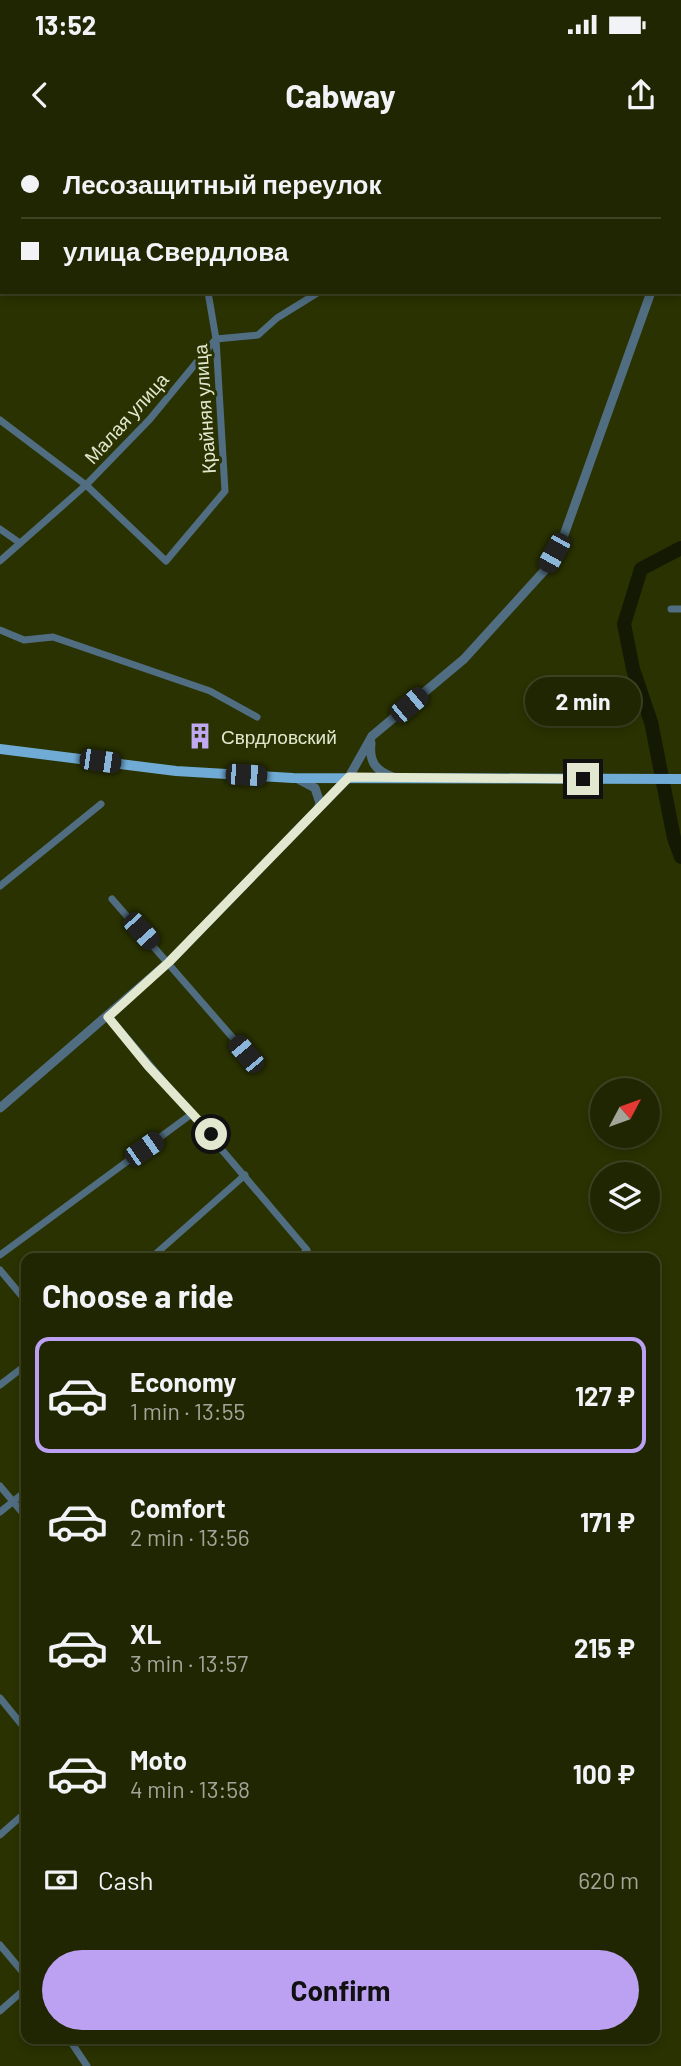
<!DOCTYPE html>
<html lang="en">
<head>
<meta charset="utf-8">
<style>
	:root { --surface:#202601; --page:#282e0b; --text:#f1f3f6; --muted:#a2a599; --line:#3d4323; --accent:#bca0f2 }
	body { margin:0; font-family:Barlow,sans-serif; background:var(--page); color:var(--text); height:100vh; display:flex; flex-direction:column; font-size:26px; white-space:nowrap }
	* { box-sizing:border-box; margin:0 }
	p { font-size:23px; color:var(--muted) }
	.icon { flex:none; width:38px; height:38px; fill:none; stroke:currentColor; stroke-width:2; stroke-linecap:round; stroke-linejoin:round }
	.map { position:relative; flex:1; overflow:hidden }
	.sheet { position:absolute; left:21px; top:1113px; width:639px; height:791px; display:flex; flex-direction:column; background:var(--surface); border-radius:14px; box-shadow:0 4px 10px #0003,0 0 0 2px var(--line) }
	.sheet>* { flex:none }
	.top-card { position:absolute; left:0px; top:0px; width:682px; height:154px; box-shadow:0 4px 10px #0003,0 0 0 2px var(--line); display:grid; align-content:center; height:154px; padding:0 21px; background:var(--surface) }
	.needle { width:46px; rotate:49deg }
	.tools { position:absolute; left:590px; top:938px; display:grid; gap:14px }
	.tools a { display:grid; place-items:center; width:70px; height:70px; border-radius:50%; background:var(--surface); box-shadow:0 4px 10px #0003,0 0 0 2px var(--line); font-size:35px }
	.end { position:absolute; width:32px; height:32px; margin:-16px; border:9px solid #e2e8cf; background:#111; box-shadow:0 0 0 4px #111 }
	.from { border-radius:50% }
	.bubble { position:absolute; height:49px; border-radius:24px; background:var(--surface); box-shadow:0 4px 10px #0003,0 0 0 2px var(--line); font-size:23px; font-weight:700; line-height:49px; text-align:center }
	.car { position:absolute; width:21px; height:42px; margin:-21px -10px; border-radius:9px; box-shadow:0 0 5px 2px #0007; background:linear-gradient(#222 24%,#8ab4d8 0 40%,#222 0 76%,#8ab4d8 0 86%,#222 0) }
	.top-card b { display:flex; align-items:center; gap:24px; height:66px; font-size:26px }
	.top-card b+b { border-top:2px solid var(--line) }
	.top-card i { width:18px; height:18px; background:var(--text) }
	ul { padding:0; list-style:none }
	li { display:flex; align-items:center; gap:21px; height:116px; margin:0 14px 10px; padding:0 7px; border:4px solid transparent; border-radius:14px }
	li div { flex:1 }
	li b { display:block; font-size:26px }
	li em { font-style:normal; font-weight:700 }
	li.on { border-color:var(--accent) }
	li>.icon { width:63px; height:63px; stroke-width:1.5 }
	h2 { padding:0 21px; font-size:32px; line-height:84px }
	.pay { display:flex; align-items:center; gap:18px; height:77px; padding:0 21px; font-size:26px }
	.pay p { margin-inline-start:auto }
	.cta { display:flex; gap:14px; margin-top:auto; padding:14px 21px }
	.cta a { flex:1; height:80px; border-radius:42px; background:var(--accent); color:#111; font-size:28px; font-weight:700; line-height:80px; text-align:center }
	.status { display:flex; justify-content:space-between; align-items:center; height:49px; padding:0 35px; background:var(--surface); direction:ltr }
	.status svg { height:19px; fill:currentColor }
	header { display:flex; justify-content:space-between; align-items:center; height:91px; padding:0 21px; background:var(--surface); font-size:32px; font-weight:700 }
	.map>svg:first-child { display:block }
	.lines { fill:none; stroke-linecap:round; stroke-linejoin:round }
	.river { stroke:#141903; stroke-width:14 }
	.minor { stroke:#506d81; stroke-width:7 }
	.tertiary { stroke:#506d81; stroke-width:9 }
	.primary { stroke:#6fabd5; stroke-width:10 }
	.route { stroke:#e2e8cf; stroke-width:9 }
	.labels { text-anchor:middle; dominant-baseline:central; stroke-width:6; stroke-linejoin:round; paint-order:stroke }
	.street-label { font-size:19px; fill:#e2e8cf; stroke:#2a3201 }
	.poi-label { font-size:19px; fill:#e2e8cf; stroke:#2a3201; text-anchor:start }
</style>
</head>
<body>
<div class="status"><b>13:52</b><svg viewBox="0 0 49 12"><path d="M0 12V9h3v3zM5 12V6h3v6zM10 12V3h3v9zM15 12V0h3v12zM26 1h20v11H26zM47 4h2v5h-2z"/></svg></div>
<header><svg class="icon" aria-label="back" viewBox="0 0 24 24"><path d="M15 5l-7 7 7 7"/></svg>Cabway<svg class="icon" aria-label="share" viewBox="0 0 24 24"><path d="M12 15V3M7 8l5-5 5 5M5 13v7h14v-7"/></svg></header>
<div class="map">
<svg width="681" height="1926" viewBox="0 0 681 1926">
	<rect width="100%" height="100%" fill="#2a3201"/>
	<g class="lines">
		<path class="river" d="M681 408 641 429 624 484 633 529 651 582 674 698 681 717"/>
		<path class="minor" d="M185 0V2
			M327 0V2
			M216 199 258 195 277 178 319 152
			M0 280 86 345 166 421 225 351 216 199 208 152
			M0 389 20 403
			M0 421 86 345 150 279 215 200
			M671 469H681
			M0 490 24 500 53 497 210 551 257 577
			M0 746 101 664
			M112 759 246 913
			M109 877 307 1110 299 1118
			M0 1115 193 973
			M151 1118 245 1035
			M0 1130 26 1161
			M0 1245 26 1225
			M0 1346 26 1377
			M0 1372 26 1351
			M0 1558 26 1590
			M0 1695 26 1672
			M0 1805 26 1836
			M0 1871 26 1848
			M69 1899 87 1926"/>
		<path class="tertiary" d="M681 83V82
			M371 603C369 621 375 631 393 637
			M298 639 315 648 320 663 318 669
			M0 968 169 822 349 637 372 596 464 519 544 431 564 395 651 152"/>
		<path class="primary" d="M0 609 176 631 293 638 681 639"/>
	</g>
	<g class="lines">
		<path class="route" d="M211 994 148 926 108 877 169 822 349 637 583 639"/>
	</g>
	<defs>
		<g id="building-bare" transform="scale(2.1)"><path d="M-4-6H4V6H1V3H-1V6H-4ZM-2.5-4.3h1.7v1.8h-1.7ZM.8-4.3h1.7v1.8H.8ZM-2.5-1h1.7V.8h-1.7ZM.8-1h1.7V.8H.8Z" fill="#c1a8f3" stroke="#2a3201" stroke-width="2.5" paint-order="stroke"/></g>
	</defs>
	<g fill-rule="evenodd">
		<use href="#building-bare" x="200" y="596"/>
	</g>
	<g class="labels">
		<g class="street-label">
			<text transform="translate(204 269) rotate(-94)">Крайняя улица</text>
			<text transform="translate(126 278) rotate(-48)">Малая улица</text>
		</g>
		<g class="poi-label">
			<text x="221" y="596">Сврдловский</text>
		</g>
	</g>
</svg>
<div class="tools">
<a><svg class="needle" viewBox="-14 -14 28 28"><path d="M0-13l5 13h-10z" fill="#e53935"/><path d="M0 13l5-13h-10z" fill="#a2a599"/></svg></a>
<a><svg class="icon" aria-label="layers" viewBox="0 0 24 24"><path d="M12 4l9 5-9 5-9-5zM3 14l9 5 9-5"/></svg></a>
</div>
<i class="end from" style="left:211px;top:994px"></i>
<i class="end" style="left:583px;top:639px"></i>
<div class="bubble" style="left:525px;top:537px;width:116px">2 min</div>
<i class="car" style="left:554px;top:413px;rotate:209deg"></i>
<i class="car" style="left:409px;top:565px;rotate:50deg"></i>
<i class="car" style="left:100px;top:621px;rotate:98deg"></i>
<i class="car" style="left:246px;top:635px;rotate:93deg"></i>
<i class="car" style="left:141px;top:791px;rotate:138deg"></i>
<i class="car" style="left:246px;top:914px;rotate:320deg"></i>
<i class="car" style="left:144px;top:1009px;rotate:55deg"></i>
<div class="top-card">
<b><i class="from"></i>Лесозащитный переулок</b>
<b><i></i>улица Свердлова</b>
</div>
<section class="sheet">
<h2>Choose a ride</h2>
<ul>
<li class="on"><svg class="icon" aria-label="car" viewBox="0 0 24 24"><path d="M5 17H2v-5l4-1 3-4h7l3 4 3 1v5h-3M9 17h6M6 11h13"/><circle cx="7" cy="17" r="2"/><circle cx="17" cy="17" r="2"/></svg><div><b>Economy</b><p>1 min · 13:55</p></div><em>127 ₽</em></li>
<li><svg class="icon" aria-label="car" viewBox="0 0 24 24"><path d="M5 17H2v-5l4-1 3-4h7l3 4 3 1v5h-3M9 17h6M6 11h13"/><circle cx="7" cy="17" r="2"/><circle cx="17" cy="17" r="2"/></svg><div><b>Comfort</b><p>2 min · 13:56</p></div><em>171 ₽</em></li>
<li><svg class="icon" aria-label="car" viewBox="0 0 24 24"><path d="M5 17H2v-5l4-1 3-4h7l3 4 3 1v5h-3M9 17h6M6 11h13"/><circle cx="7" cy="17" r="2"/><circle cx="17" cy="17" r="2"/></svg><div><b>XL</b><p>3 min · 13:57</p></div><em>215 ₽</em></li>
<li><svg class="icon" aria-label="car" viewBox="0 0 24 24"><path d="M5 17H2v-5l4-1 3-4h7l3 4 3 1v5h-3M9 17h6M6 11h13"/><circle cx="7" cy="17" r="2"/><circle cx="17" cy="17" r="2"/></svg><div><b>Moto</b><p>4 min · 13:58</p></div><em>100 ₽</em></li>
</ul>
<div class="pay"><svg class="icon" aria-label="cash" viewBox="0 0 24 24"><path d="M3 7h18v10H3z"/><circle cx="12" cy="12" r="2"/></svg>Cash<p>620 m</p></div>
<div class="cta"><a>Confirm</a></div>
</section>
</div>
</body>
</html>
